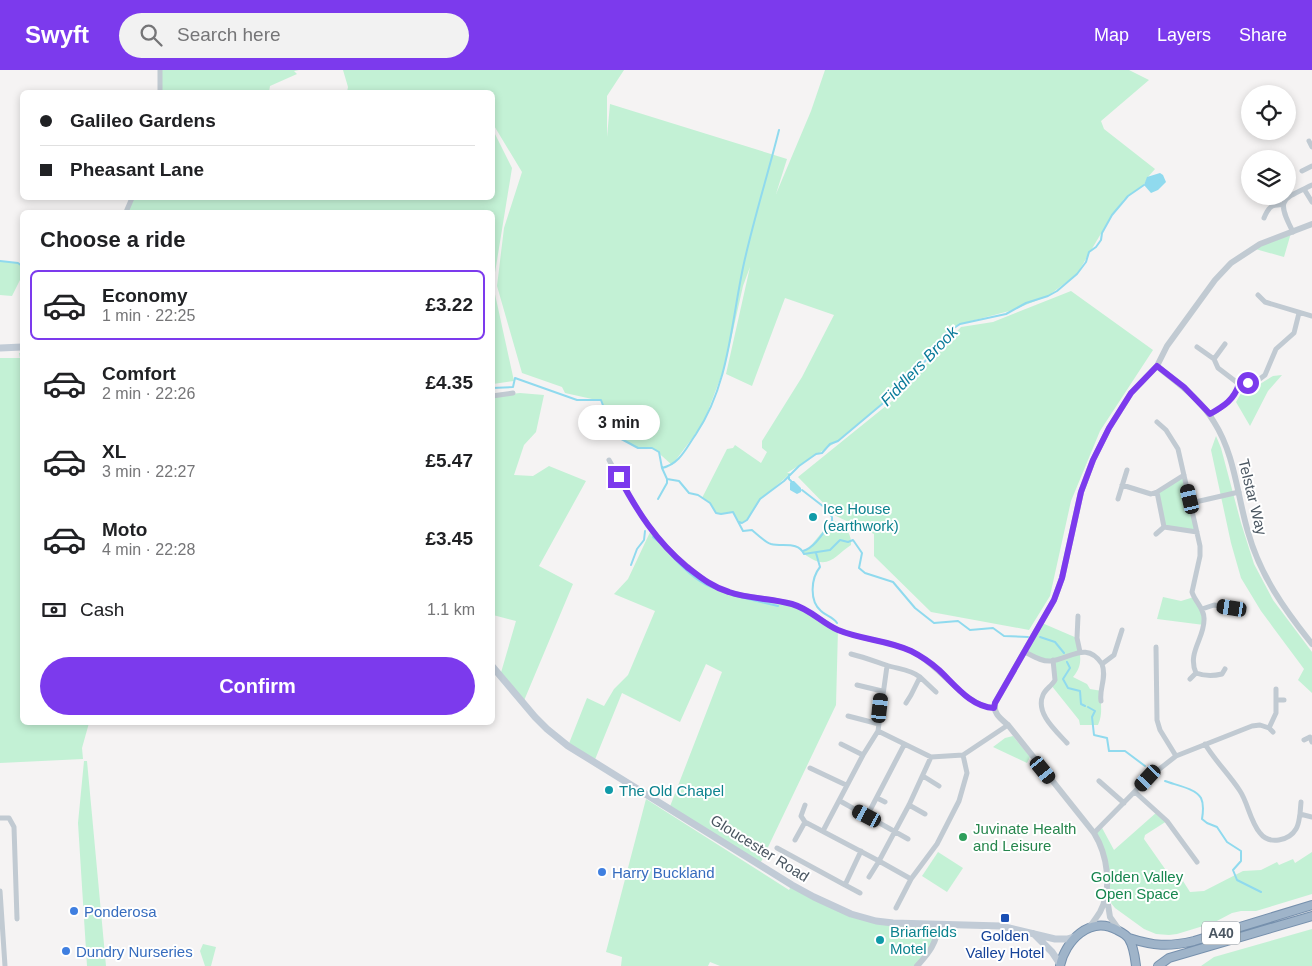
<!DOCTYPE html>
<html lang="en">
<head>
<meta charset="utf-8">
<style>
	:root { --surface:#fff; --page:#f2f2f2; --text:#202124; --muted:#757577; --line:#e0e0e0; --accent:#7c3aed }
	body { margin:0; font-family:Helvetica,sans-serif; background:var(--page); color:var(--text); height:100vh; display:flex; flex-direction:column; font-size:19px; white-space:nowrap }
	* { box-sizing:border-box; margin:0 }
	p { font-size:16px; color:var(--muted) }
	.icon { flex:none; width:28px; height:28px; fill:none; stroke:currentColor; stroke-width:2; stroke-linecap:round; stroke-linejoin:round }
	.map { position:relative; flex:1; overflow:hidden }
	.sheet { position:absolute; left:20px; top:140px; width:475px; height:515px; display:flex; flex-direction:column; background:var(--surface); border-radius:8px; box-shadow:0 2px 8px #0003 }
	.sheet>* { flex:none }
	.banner { position:absolute; left:20px; top:20px; width:475px; height:110px; border-radius:8px; box-shadow:0 2px 8px #0003; display:grid; align-content:center; height:110px; padding:0 20px; background:var(--surface) }
	.fabs { position:absolute; left:1241px; top:15px; display:grid; gap:10px }
	.fabs a { display:grid; place-items:center; width:55px; height:55px; border-radius:50%; background:var(--surface); box-shadow:0 2px 8px #0003; font-size:25px }
	.end { position:absolute; width:22px; height:22px; margin:-11px; border:6px solid #7c3aed; background:#fff; box-shadow:0 0 0 2px #fff }
	.from { border-radius:50% }
	.bubble { position:absolute; height:35px; border-radius:18px; background:var(--surface); box-shadow:0 2px 8px #0003; font-size:16px; font-weight:700; line-height:35px; text-align:center }
	.car { position:absolute; width:15px; height:30px; margin:-15px -8px; border-radius:6px; box-shadow:0 0 4px 1px #0007; background:linear-gradient(#222 24%,#8ab4d8 0 40%,#222 0 76%,#8ab4d8 0 86%,#222 0) }
	.banner b { display:flex; align-items:center; gap:18px; height:48px; font-size:19px }
	.banner b+b { border-top:1px solid var(--line) }
	.banner i { width:12px; height:12px; background:var(--text) }
	ul { padding:0; list-style:none }
	li { display:flex; align-items:center; gap:15px; height:70px; margin:0 10px 8px; padding:0 10px; border:2px solid transparent; border-radius:8px }
	li div { flex:1 }
	li b { display:block; font-size:19px }
	li em { font-style:normal; font-weight:700 }
	li.current { border-color:var(--accent) }
	li>.icon { width:45px; height:45px; stroke-width:1.5 }
	h2 { padding:0 20px; font-size:22px; line-height:60px }
	.pay { display:flex; align-items:center; gap:12px; height:55px; padding:0 20px; font-size:19px }
	.pay p { margin-inline-start:auto }
	.cta { display:flex; gap:10px; margin-top:auto; padding:10px 20px }
	.cta a { flex:1; height:58px; border-radius:30px; background:var(--accent); color:#fff; font-size:20px; font-weight:700; line-height:58px; text-align:center }
	header { display:flex; align-items:center; gap:30px; box-sizing:border-box; height:70px; padding:0 25px; background:var(--accent); color:#fff }
	header strong { font-size:24px }
	nav { display:flex; gap:28px; margin-inline-start:auto; font-size:18px }
	.search { width:350px; height:45px; background:var(--page); display:flex; align-items:center; gap:12px; box-sizing:border-box; padding:0 18px; border-radius:28px; color:var(--muted); font-size:19px }
	.map>svg:first-child { display:block }
	.green { fill:#c3f1d5 }
	.water { fill:#90daee }
	.lines { fill:none; stroke-linecap:round; stroke-linejoin:round }
	.stream { stroke:#90daee; stroke-width:2 }
	.trunk-casing { stroke:#7690ad; stroke-width:10 }
	.minor { stroke:#c1cad2; stroke-width:5 }
	.tertiary { stroke:#c1cad2; stroke-width:6 }
	.secondary { stroke:#c1cbd6; stroke-width:7 }
	.trunk { stroke:#9fb4c9; stroke-width:8 }
	.route { stroke:#7c3aed; stroke-width:6 }
	.culture-dot { fill:#0f9aa8; stroke:#fff; stroke-width:2 }
	.leisure-dot { fill:#2e9e5b; stroke:#fff; stroke-width:2 }
	.shop-dot { fill:#3f7fe0; stroke:#fff; stroke-width:2 }
	.transit-dot { fill:#1a4fb4; stroke:#fff; stroke-width:2 }
	.labels { text-anchor:middle; dominant-baseline:central; stroke-width:4; stroke-linejoin:round; paint-order:stroke }
	.shield { fill:#fff; stroke:#808990; stroke-width:1 }
	.shield-label { font-size:14px; font-weight:bold; fill:#4a5661 }
	.street-label { font-size:15px; fill:#4a5661; stroke:#fff }
	.culture-label { font-size:15px; fill:#0d838f; stroke:#fff; text-anchor:start }
	.leisure-label { font-size:15px; fill:#27864d; stroke:#fff; text-anchor:start }
	.shop-label { font-size:15px; fill:#366cbe; stroke:#fff; text-anchor:start }
	.park-label { font-size:15px; fill:#17864f; stroke:#fff }
	.transit-label { font-size:15px; fill:#164399; stroke:#fff }
	.water-label { font-size:16px; font-style:italic; fill:#0c7c9b; stroke:#fff }
</style>
</head>
<body>
<header>
<strong>Swyft</strong>
<div class="search"><svg class="icon" aria-label="search" viewBox="0 0 24 24"><circle cx="10" cy="10" r="6"/><path d="M15 15l6 6"/></svg>Search here</div>
<nav><a>Map</a><a>Layers</a><a>Share</a></nav>
</header>
<div class="map">
<svg width="1312" height="896" viewBox="0 0 1312 896">
	<rect width="100%" height="100%" fill="#f5f3f3"/>
	<path class="green" d="M161 0H299L294 1 297 4 270 16 269 22H160Z
		M343 0H624L607 26V67L610 34 787 89 776 124 811 41 825 0H1129L1149 10 1101 51 1104 59 1155 99 1148 107 1144 115 1124 129 1112 145 1077 204 1048 226 1013 240 960 254 945 265 882 334 838 371 787 403H791L761 429 747 450 742 453 739 452 733 442 721 444 716 443 710 433 702 428 727 379 733 378 735 375 761 393 767 382 762 378V371L802 307 834 245 785 228 752 316 726 304 750 197 743 216 725 296 703 354 672 395 653 378H638L614 365 601 331 565 323 562 317 522 303 497 216 504 158 522 102 493 54 492 22H347L348 17Z
		M493 60 512 98 493 215 514 311 493 314 492 142H128L134 128H492Z
		M1291 163 1284 187 1252 178Z
		M0 191 18 193 22 196V206L12 226 0 225Z
		M1071 221 1153 280 1100 361 1071 431 1050 526 1029 560 931 542 874 486V464L836 446 798 407 892 331 961 257 993 252Z
		M19 283H22V652L89 653 82 678 83 689 0 693V288H20Z
		M1282 305 1268 321 1250 356 1236 332 1244 318 1260 314 1273 306Z
		M520 323 544 325 536 362 524 375 514 405 533 406 549 396 586 411 539 496 573 514 523 633 500 606 516 551 493 545V326Z
		M1216 366 1221 378 1241 453 1254 494 1273 530 1312 582V623L1298 610 1304 599 1261 541 1241 508 1231 473 1211 380Z
		M1184 405 1197 462 1164 457 1157 422Z
		M832 450C843 454 852 462 851 475 837 484 829 499 812 489 807 486 805 485 802 481L809 478Z
		M651 460 665 477 721 520 792 534 838 559 836 635 760 794 669 739 722 602 706 594 680 652 622 623 594 692 568 676 587 628 604 636 614 619 628 605 655 541 614 524 628 509Z
		M1163 527 1181 531 1194 527 1200 535 1204 555 1157 549Z
		M1042 553 1077 568C1080 584 1084 594 1073 607L1087 614 1090 619 1102 621C1099 634 1104 641 1098 655H1080L1079 650 1051 615 1053 614V591H1048L1025 582Z
		M1013 666 1030 687 1027 693 993 677 1005 668Z
		M84 691H87L106 896H87L78 753Z
		M646 729 789 820 792 815 814 827 876 851 938 855 937 867 917 896H720L710 892 708 896H621L622 887 606 882Z
		M1157 742 1167 751 1145 765 1144 769 1177 816 1183 811 1190 822 1204 821 1243 801 1261 800 1277 792 1279 795 1293 789 1295 793 1312 782V824L1256 841H1241L1232 843 1213 853 1177 864 1169 865 1156 864 1144 859 1115 838 1111 833 1106 824V793L1094 763 1101 756 1114 780Z
		M938 782 963 798 947 822 922 806Z
		M1312 859V896H1201L1214 887Z
		M203 874 216 877 211 896H205L200 881Z"/>
	<path class="water" d="M1160 103 1163 105 1166 112 1158 120 1151 123 1144 115 1147 107Z
		M791 411H794L801 418V422L797 424 790 420V413Z"/>
	<g class="lines">
		<path class="stream" d="M0 191 18 193 22 196
			M492 318 513 317 515 308 577 330H601L614 365 638 378H652L659 382 662 398 667 409 679 411 689 423 698 425 710 433 716 443 721 444 733 442 743 461 752 460C758 465 765 472 771 474 783 477 798 471 804 484L830 480 840 470 848 472 853 470 862 483 859 498 865 503 893 512 915 538 934 553 958 551 970 560 993 558 1004 566 1028 567
			M662 398C680 394 686 378 696 364 730 313 731 251 744 193 754 148 768 104 779 60
			M789 405V409L791 411
			M802 420 824 437 832 447V451C824 461 816 477 803 481
			M658 429 667 413V409
			M739 452 742 453 747 450 760 429 784 411 799 396 816 384 822 383 830 374 838 371 894 324 930 286 945 264 960 254 1006 244 1026 233 1048 226 1057 221 1077 204 1086 192 1089 182 1096 177 1101 170 1102 163 1112 145 1128 126 1144 115
			M653 467 659 472
			M816 483 820 497C811 508 809 531 821 541 826 546 833 547 837 553
			M672 486C683 498 698 513 714 518
			M631 495 637 479 644 470 645 461
			M732 525 778 536
			M1040 567 1055 572 1064 583
			M1067 592 1070 598 1063 609 1068 618 1080 621 1081 634 1085 636
			M1088 637 1095 641 1092 647 1094 665 1107 668 1109 681H1125L1145 696
			M1165 711C1175 715 1195 718 1201 728 1204 734 1203 743 1202 749L1207 753 1217 757 1227 772 1241 781V791L1233 800 1237 810 1261 822"/>
		<g class="trunk-casing">
			<path id="trunk" d="M1129 868C1154 876 1168 877 1194 871L1312 835
				M1060 896C1065 871 1090 845 1117 860 1121 862 1127 865 1129 869 1134 877 1135 888 1136 896
				M1158 896 1169 888 1312 846"/>
		</g>
		<path class="minor" d="M160 22V0
			M1309 71 1312 77
			M1302 101 1312 96
			M1304 119 1312 132
			M126 142 132 128
			M1264 148C1268 138 1271 134 1283 135
			M1293 162C1276 129 1281 130 1312 115
			M1258 225 1265 232 1312 246
			M1197 277 1214 289 1218 298 1239 314 1257 311 1265 305 1276 279 1294 263 1299 243
			M1214 289 1225 274
			M492 326 513 323
			M1210 345C1224 336 1234 330 1239 314
			M1157 352 1166 360 1178 379 1200 476V486L1192 522C1195 532 1205 539 1204 550 1204 569 1187 583 1196 603 1204 606 1214 606 1222 604L1225 599
			M609 390C632 431 650 466 687 496 700 507 712 517 728 522 750 529 774 527 795 535 811 541 823 553 838 560 861 570 888 570 911 581 939 594 965 637 994 638
			M1184 405 1157 422 1164 457 1197 462
			M1122 415 1151 424 1157 422
			M1118 429 1127 400
			M1191 433 1239 422
			M1156 464 1164 457
			M1202 539 1214 535 1232 538
			M1078 546 1077 568 1080 582
			M1156 577 1157 650 1160 660 1176 686
			M1025 582C1033 586 1042 592 1051 591 1071 588 1087 571 1102 594L1114 585 1122 560
			M851 584C863 587 874 591 886 595 897 599 910 599 920 607L911 625 906 633
			M1053 590 1055 610C1052 616 1045 619 1043 625 1035 643 1056 661 1067 673
			M920 607 936 622
			M1190 609 1196 603
			M857 615 882 621
			M1276 630H1284
			M1101 631C1099 618 1107 608 1102 594
			M848 646 879 654
			M878 661 887 596
			M1273 662 1269 658 1276 643V619
			M1304 670 1310 667 1312 672
			M841 674 863 685
			M1205 674C1215 691 1229 704 1240 721 1248 733 1250 751 1260 763 1269 775 1289 771 1296 759 1299 754 1299 749 1300 744
			M810 698 846 715
			M923 706 939 716
			M1099 711 1124 733
			M1135 722 1167 751 1197 792
			M877 728 885 732
			M840 731 867 746 904 675
			M1301 732 1300 744 1312 747
			M805 735 801 746 805 752 879 791 909 735 931 687 963 685 1008 655
			M909 735 925 744
			M867 746 908 769
			M0 748H9L14 757 17 849
			M823 761 863 685 878 661 931 687
			M1094 763 1148 708 1176 686 1252 656 1260 655 1269 658
			M795 770 805 752
			M777 778 845 815 861 781
			M869 807 879 791 911 809
			M845 815 860 823
			M0 821 5 896
			M896 838 911 809 937 774 959 731 967 703 963 685"/>
		<path class="tertiary" d="M1157 296C1178 314 1200 328 1214 352 1235 385 1237 425 1248 462 1260 505 1284 539 1312 574
			M1107 828 1110 847 1120 861
			M1089 858C1093 852 1097 847 1100 842 1113 818 1107 784 1094 763L1008 655C1001 649 993 644 995 633L1054 530 1062 508 1081 422 1093 390 1109 358 1131 323 1157 296 1167 276 1215 210 1231 193 1260 174 1312 154
			M917 896C929 883 937 873 938 855"/>
		<path class="secondary" d="M0 278 22 277
			M492 596 535 647 547 659 568 676 594 692 792 815 814 827 851 844 876 851 893 853 1001 856 1055 869H1067L1074 867
			M1034 864 1052 882 1060 894"/>
		<use href="#trunk" class="trunk"/>
	</g>
	<g class="lines">
		<path class="route" d="M619 407C637 441 656 471 687 497 700 507 712 517 729 522 749 529 771 528 792 534 810 539 822 553 838 560 862 570 888 570 911 581 921 586 931 593 939 600 955 615 971 637 994 638L995 633 1054 530 1062 508 1081 422 1093 390 1109 358 1131 323 1157 296 1184 317 1210 344C1224 336 1234 330 1239 314L1248 313"/>
	</g>
	<g class="culture-dot">
		<circle cx="813" cy="447" r="5"/>
		<circle cx="609" cy="720" r="5"/>
		<circle cx="880" cy="870" r="5"/>
	</g>
	<circle class="leisure-dot" cx="963" cy="767" r="5"/>
	<g class="shop-dot">
		<circle cx="602" cy="802" r="5"/>
		<circle cx="74" cy="841" r="5"/>
		<circle cx="66" cy="881" r="5"/>
	</g>
	<rect class="transit-dot" x="1000" y="843" width="10" height="10" rx="2.5"/>
	<g class="labels">
		<rect class="shield" x="1202" y="851.5" width="38" height="23" rx="4"/>
		<g class="shield-label">
			<text x="1221" y="863">A40</text>
		</g>
		<g class="street-label">
			<text transform="translate(1253 427) rotate(76)">Telstar Way</text>
			<text transform="translate(760 778) rotate(32)">Gloucester Road</text>
		</g>
		<g class="culture-label">
			<text x="823" y="438">Ice House<tspan x="823" dy="17">(earthwork)</tspan></text>
			<text x="619" y="720">The Old Chapel</text>
			<text x="890" y="861">Briarfields<tspan x="890" dy="17">Motel</tspan></text>
		</g>
		<g class="leisure-label">
			<text x="973" y="758">Juvinate Health<tspan x="973" dy="17">and Leisure</tspan></text>
		</g>
		<g class="shop-label">
			<text x="612" y="802">Harry Buckland</text>
			<text x="84" y="841">Ponderosa</text>
			<text x="76" y="881">Dundry Nurseries</text>
		</g>
		<g class="park-label">
			<text x="1137" y="806">Golden Valley<tspan x="1137" dy="17">Open Space</tspan></text>
		</g>
		<g class="transit-label">
			<text x="1005" y="865">Golden<tspan x="1005" dy="17">Valley Hotel</tspan></text>
		</g>
		<g class="water-label">
			<text transform="translate(919 296) rotate(-46)">Fiddlers Brook</text>
		</g>
	</g>
</svg>
<div class="fabs">
<a><svg class="icon" aria-label="locate" viewBox="0 0 24 24"><circle cx="12" cy="12" r="6"/><path d="M12 2v4M12 18v4M2 12h4M18 12h4"/></svg></a>
<a><svg class="icon" aria-label="layers" viewBox="0 0 24 24"><path d="M12 4l9 5-9 5-9-5zM3 14l9 5 9-5"/></svg></a>
</div>
<i class="end from" style="left:1248px;top:313px"></i>
<i class="end" style="left:619px;top:407px"></i>
<div class="bubble" style="left:578px;top:335px;width:82px">3 min</div>
<i class="car" style="left:1190px;top:429px;rotate:347deg"></i>
<i class="car" style="left:1232px;top:538px;rotate:279deg"></i>
<i class="car" style="left:880px;top:638px;rotate:6deg"></i>
<i class="car" style="left:1043px;top:700px;rotate:141deg"></i>
<i class="car" style="left:1148px;top:708px;rotate:223deg"></i>
<i class="car" style="left:867px;top:746px;rotate:298deg"></i>
<div class="banner">
<b><i class="from"></i>Galileo Gardens</b>
<b><i></i>Pheasant Lane</b>
</div>
<section class="sheet">
<h2>Choose a ride</h2>
<ul>
<li class="current"><svg class="icon" aria-label="car" viewBox="0 0 24 24"><path d="M5 17H2v-5l4-1 3-4h7l3 4 3 1v5h-3M9 17h6M6 11h13"/><circle cx="7" cy="17" r="2"/><circle cx="17" cy="17" r="2"/></svg><div><b>Economy</b><p>1 min · 22:25</p></div><em>£3.22</em></li>
<li><svg class="icon" aria-label="car" viewBox="0 0 24 24"><path d="M5 17H2v-5l4-1 3-4h7l3 4 3 1v5h-3M9 17h6M6 11h13"/><circle cx="7" cy="17" r="2"/><circle cx="17" cy="17" r="2"/></svg><div><b>Comfort</b><p>2 min · 22:26</p></div><em>£4.35</em></li>
<li><svg class="icon" aria-label="car" viewBox="0 0 24 24"><path d="M5 17H2v-5l4-1 3-4h7l3 4 3 1v5h-3M9 17h6M6 11h13"/><circle cx="7" cy="17" r="2"/><circle cx="17" cy="17" r="2"/></svg><div><b>XL</b><p>3 min · 22:27</p></div><em>£5.47</em></li>
<li><svg class="icon" aria-label="car" viewBox="0 0 24 24"><path d="M5 17H2v-5l4-1 3-4h7l3 4 3 1v5h-3M9 17h6M6 11h13"/><circle cx="7" cy="17" r="2"/><circle cx="17" cy="17" r="2"/></svg><div><b>Moto</b><p>4 min · 22:28</p></div><em>£3.45</em></li>
</ul>
<div class="pay"><svg class="icon" aria-label="cash" viewBox="0 0 24 24"><path d="M3 7h18v10H3z"/><circle cx="12" cy="12" r="2"/></svg>Cash<p>1.1 km</p></div>
<div class="cta"><a>Confirm</a></div>
</section>
</div>
</body>
</html>
